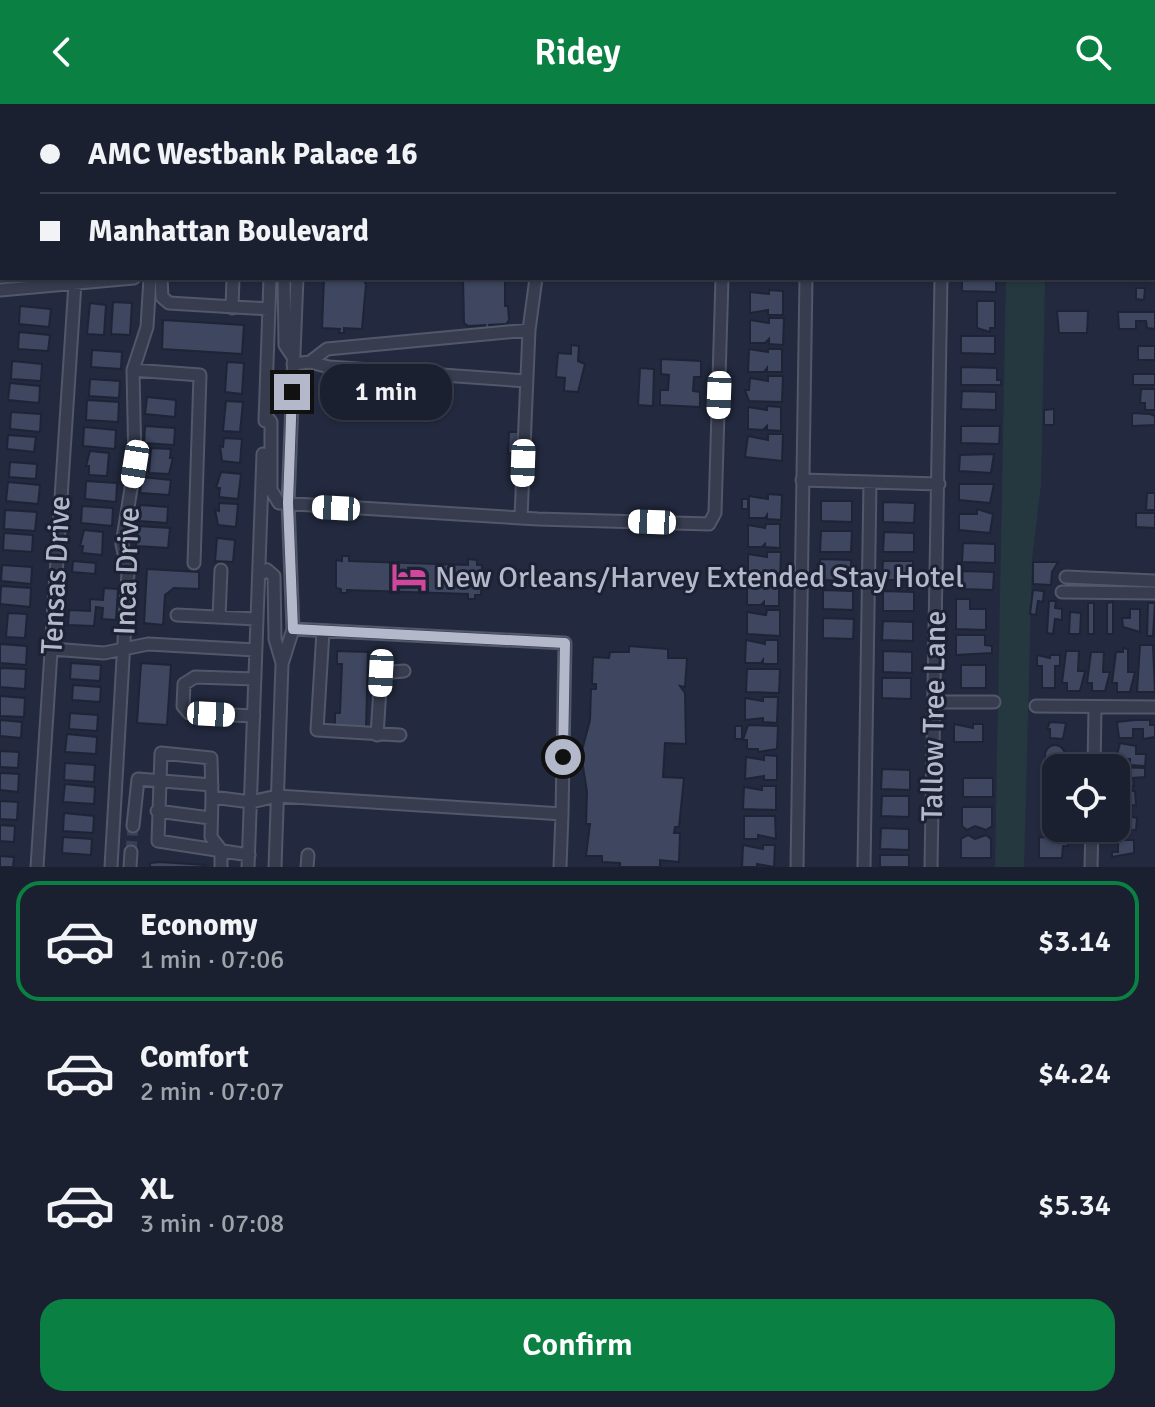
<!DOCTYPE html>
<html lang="en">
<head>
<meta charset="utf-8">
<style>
	:root { --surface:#1a202f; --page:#272d3b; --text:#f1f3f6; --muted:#9fa3aa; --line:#383e4b; --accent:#0b8043 }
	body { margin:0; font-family:Signika,sans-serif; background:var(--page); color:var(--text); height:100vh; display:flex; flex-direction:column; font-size:30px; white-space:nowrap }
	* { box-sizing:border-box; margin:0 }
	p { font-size:26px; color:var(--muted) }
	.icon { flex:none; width:44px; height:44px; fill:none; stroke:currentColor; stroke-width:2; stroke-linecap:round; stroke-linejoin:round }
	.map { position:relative; height:763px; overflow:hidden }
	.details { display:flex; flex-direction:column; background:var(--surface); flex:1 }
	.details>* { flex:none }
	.top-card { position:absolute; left:0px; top:0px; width:1156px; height:176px; box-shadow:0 2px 6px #0004,0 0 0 2px var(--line); display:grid; align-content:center; height:176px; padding:0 40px; background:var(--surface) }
	.buttons { position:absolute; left:1042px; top:650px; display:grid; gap:16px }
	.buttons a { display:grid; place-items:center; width:88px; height:88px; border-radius:16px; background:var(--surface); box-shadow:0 2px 6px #0004,0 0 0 2px var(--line); font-size:40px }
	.end { position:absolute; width:36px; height:36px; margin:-18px; border:10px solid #b3b8ca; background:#111; box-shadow:0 0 0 4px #111 }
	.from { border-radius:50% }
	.bubble { position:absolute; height:56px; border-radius:24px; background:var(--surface); box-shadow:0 2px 6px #0004,0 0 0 2px var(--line); font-size:26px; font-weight:600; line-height:56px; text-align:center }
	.car { position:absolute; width:24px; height:48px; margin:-24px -12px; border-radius:10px; box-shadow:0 0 6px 2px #0007; background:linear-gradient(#fff 24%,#345 0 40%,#fff 0 76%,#345 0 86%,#fff 0) }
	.top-card b { display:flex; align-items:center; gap:28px; height:76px; font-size:30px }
	.top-card b+b { border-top:2px solid var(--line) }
	.top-card i { width:20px; height:20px; background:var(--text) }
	ul { padding:14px 0 0; list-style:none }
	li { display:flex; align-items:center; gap:24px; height:120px; margin:0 16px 12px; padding:0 24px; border:4px solid transparent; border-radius:24px }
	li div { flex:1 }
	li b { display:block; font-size:30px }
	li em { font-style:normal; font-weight:600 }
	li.on { border-color:var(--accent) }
	li>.icon { width:72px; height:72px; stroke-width:1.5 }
	.button { display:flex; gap:16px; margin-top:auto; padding:16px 40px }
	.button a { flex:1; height:92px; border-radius:24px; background:var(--accent); color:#fff; font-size:32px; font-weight:600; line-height:92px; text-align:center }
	header { display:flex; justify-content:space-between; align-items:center; height:104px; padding:0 40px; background:var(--accent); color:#fff; font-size:36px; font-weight:600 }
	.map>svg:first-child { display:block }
	.green { fill:#253840 }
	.building { fill:#3e4660; stroke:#1e2436; stroke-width:2 }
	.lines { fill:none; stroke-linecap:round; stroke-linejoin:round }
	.minor-tunnel { stroke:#393f54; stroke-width:11; stroke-dasharray:11 5.5; stroke-linecap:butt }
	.minor-casing { stroke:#52586a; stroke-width:15 }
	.minor { stroke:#373d4f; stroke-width:11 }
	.route { stroke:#b3b8ca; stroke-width:10 }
	.labels { text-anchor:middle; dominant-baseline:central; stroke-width:6; stroke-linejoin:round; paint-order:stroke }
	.street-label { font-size:30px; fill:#b3b8ca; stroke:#1c2234 }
	.poi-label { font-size:30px; fill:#b3b8ca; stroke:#1c2234; text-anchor:start }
</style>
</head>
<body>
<header><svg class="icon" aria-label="back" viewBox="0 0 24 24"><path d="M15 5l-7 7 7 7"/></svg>Ridey<svg class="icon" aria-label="search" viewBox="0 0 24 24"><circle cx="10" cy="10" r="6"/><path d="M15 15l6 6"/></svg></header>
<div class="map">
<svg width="1155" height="763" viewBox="0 0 1155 763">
	<rect width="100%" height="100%" fill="#232a3f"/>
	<path class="green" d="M1006 174H1045L1041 380 1032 456 1024 763H995Z"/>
	<path class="building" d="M612 0H723V1L586 2Z
		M324 174 363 176 366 180 362 225 344 224V229H339L340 225 322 224Z
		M463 174H505V202H508L509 216 506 220 489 221 490 225H485V221L468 222 464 219Z
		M962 174H996V188L962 187Z
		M1136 184H1145L1144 196 1136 195Z
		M769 186 783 187V211H768V206L750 209V188L769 190Z
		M977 197H995V224H990V228L977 224Z
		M113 198 132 199 130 231 111 230Z
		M90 199 106 201 104 231 87 230Z
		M20 202 51 205 49 223 19 220Z
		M1057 207H1088L1087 229H1059Z
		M1118 208H1155V225L1147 224 1146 217H1136V225H1119Z
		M769 214H784L783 241 769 240V235L765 239H750V216L769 219Z
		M163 216 244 221 242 250 162 245Z
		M19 228 50 231 48 247 18 245Z
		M961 232H995V250L961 249Z
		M571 241 579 242 578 257 585 260 578 288 564 287 565 274 556 273 558 249 571 250Z
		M1138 242H1155V256H1138Z
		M749 245 768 248V245H782V268H767V264L764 268H748Z
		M92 246 122 248 121 265 91 263Z
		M661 255 701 257V273H694L693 287 700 288V303L660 301V286H668L669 271 661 270Z
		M12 257 42 260 41 277 11 275Z
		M227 258 244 259 242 290 225 288Z
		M961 263 997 264V276H1001V281H961Z
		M640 264 654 265 653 302 638 301Z
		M1133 270H1155V281H1133Z
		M768 272H783L782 298 749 297 745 286H749L750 274 768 277Z
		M90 275 120 277 119 294 89 292Z
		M10 279 40 282 39 299 8 296Z
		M1141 285H1155V306H1145V299H1140Z
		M962 287 996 288V306L961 305Z
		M147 293 176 296 175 313 145 310Z
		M87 296 119 298 118 318 86 316Z
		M226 297 243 298 240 328 223 327Z
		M767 302 781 303V327L767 326V322L763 326 748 325V303L767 306Z
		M1054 305V321H1044V306Z
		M11 308 41 310 40 328 10 325Z
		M1132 309 1150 310 1155 312V321L1132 322Z
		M145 322 175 324 174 341 144 339Z
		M961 322H1000L999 340 961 339Z
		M84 323 116 326 115 345 83 342Z
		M509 328H520L519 350 508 349Z
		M768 330H783L782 357 745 353 748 332 768 336Z
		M8 331 36 333 34 348 7 345Z
		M224 334 242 335 240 359 222 357 220 342 223 343Z
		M151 344 171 345 170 354H173L169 370 149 369Z
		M90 347 109 349 107 372 89 371V362H86Z
		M994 350 991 369 959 367 960 351Z
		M10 358 37 360 36 375 9 373Z
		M221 368 241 370 238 395 219 393 220 384H216Z
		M142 373 171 376 169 391 140 389Z
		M86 377 117 379 116 398 85 395Z
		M8 378 40 381 38 400 6 397Z
		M959 380H994L990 399 959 396Z
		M1147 389H1155V406H1146Z
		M768 390 782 391 781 416 767 415V411L765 414H749V392L768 395Z
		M742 395H748V405H742Z
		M821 397H852V418L821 417Z
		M883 398 915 399 914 419 883 418Z
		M219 399 238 400 236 423 218 421 215 406 219 407Z
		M140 401 168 403 167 419 139 417Z
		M82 402 113 404 112 422 81 419Z
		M977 405 993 410 990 429 959 426V410H977Z
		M5 406 37 408 35 427 4 425Z
		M1136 409H1155V424L1136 423Z
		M766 420H780V444L765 443V440L762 443H748V421L765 424Z
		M138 422 170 424 168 444 136 442Z
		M84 426 103 428 102 451 82 449 83 442H80Z
		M821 427H852L851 448H820Z
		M884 428 914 429V448H883Z
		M4 429 33 431 32 448 3 446Z
		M217 434 235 436 233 458 215 457Z
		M963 439 995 440V459L962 458Z
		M767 448H781L780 474H766V469L763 472H748V450L767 453Z
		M342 452H349V457L468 461V455L477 456V461H482L481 491H475V495H468V490L347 486V489H341V485L336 484V456L342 457Z
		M820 455 851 456V477L820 476Z
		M73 457 96 459 95 470 72 468Z
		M883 457H913V476H882Z
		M1033 458H1058L1052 468 1051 481 1033 480Z
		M2 461 32 463 31 480 1 477Z
		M147 465 199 468V485L174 484 165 491 163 521 144 519Z
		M962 467 994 468 993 486 961 485Z
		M765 478H779V502H764V498L761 501H747V479L765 481Z
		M1 482 31 484 30 503 0 500Z
		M104 484 118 485 116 516 102 515 103 504 96 503 94 522 68 521 69 506 90 507V495L103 496Z
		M823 486 853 487V506L823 505Z
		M1033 486 1044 487 1043 498 1038 497 1036 511 1030 510Z
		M883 487 914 488V507H883Z
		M956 495H970V505H986V526L956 525Z
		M1049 497H1056L1055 504 1062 505V516L1055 515 1053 530 1047 529Z
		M1113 498V530H1107V499Z
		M1088 499H1094V530H1088Z
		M1148 499H1155L1153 532H1147Z
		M1130 505H1140V528L1123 523 1122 514H1130Z
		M767 506H780V532L747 530V508L766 511Z
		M1070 508 1081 509 1080 530H1069Z
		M8 509 27 510 25 534 6 533Z
		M823 514 854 515 853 535 823 534Z
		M883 517 913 518V537L882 536Z
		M956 531H985V541L992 542V549L956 551Z
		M746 536 765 540V536H778V560H763V556L761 559H745Z
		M0 540 27 542 26 561 0 559Z
		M1140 541H1153L1155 588H1137Z
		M629 542 668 545V554H687L685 583 680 582 685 589 686 640 665 639 663 673 684 674 679 723H675L674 729H680L679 758 660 756V763H620V759L602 758V752H586L590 720H586L587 688 581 650 590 616 591 585H596V580H592L593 553 609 554 610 548H629Z
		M1123 544 1128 545V568H1135L1130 588H1117V579H1112L1116 548H1123Z
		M337 547 368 548 366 624 335 622V609H340L342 560H337Z
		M883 547 912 548V569L883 568Z
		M1066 547H1079L1078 567H1085L1080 587H1067V579H1062Z
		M1091 548H1104L1103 568H1110L1105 587H1092V579H1087Z
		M1037 551 1050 554V551H1060V562H1055V584H1042V562H1037Z
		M71 559 101 561 100 577 70 575Z
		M141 559 171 561 167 621 137 619Z
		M961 561H986V584H961Z
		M0 564 26 565 25 585 0 583Z
		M747 565H780L779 589 746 588Z
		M882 574H911V595L882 594Z
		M73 581 101 583 100 598 72 596Z
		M0 592 25 594 24 613 0 612Z
		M763 593H778L777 619 763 618V614L745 616V594L763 597Z
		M70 609 98 611 97 627 69 625Z
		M0 616 22 618 21 634 0 632Z
		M1135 616H1150V621H1155V633L1143 635V625H1133V634H1119L1117 618Z
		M1050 618 1066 619 1063 635 1050 634V625H1047Z
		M954 620 973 624V620H983V638H954Z
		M748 621 778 622 777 645 758 648V645H747V636H743Z
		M735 622H742V635H735Z
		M67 630 97 633 96 650 65 648Z
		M1120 639 1136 642V650H1146L1145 662 1130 661V655H1116Z
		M1045 651a10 10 0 1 1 20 0a10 10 0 1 1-20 0Z
		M0 647 19 648 18 664 0 663Z
		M764 651 777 652V676H764V672L745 675 746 653 764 656Z
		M65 659 95 661 94 678 64 676Z
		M1116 663 1145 664V673L1133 674 1134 682 1116 681Z
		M882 665 910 666V686L881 685Z
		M1050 668H1056V681H1046Z
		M0 669 19 670 18 688 0 686Z
		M963 674H993V693H963Z
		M65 680 95 683 94 700 63 698Z
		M762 682H776V706L743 705 744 683 762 686Z
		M1116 686 1135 687 1136 701 1116 702Z
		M1051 691H1056V706H1051Z
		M882 692H909V713L881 712Z
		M0 697 18 698 17 716 0 715Z
		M962 703H992V722L986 726 975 722 967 726 962 722Z
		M64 709 94 712 93 729 63 727Z
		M1119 710 1137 714 1136 726H1115Z
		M744 712H775L776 735 758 731V735H744Z
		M1050 714H1056V724H1063V729H1050Z
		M0 721 15 722 14 738 0 737Z
		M881 724 909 725V746L880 745Z
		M968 731 975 735 986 731 991 735V754H961V735Z
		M63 733 92 735 91 751 62 749Z
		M1039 733 1068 735V742H1063L1062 754H1039Z
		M1118 736H1134V749L1112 753V748H1118Z
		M743 741 763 745V741H775L774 763 757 760V763H742Z
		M880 751H909V763H880Z
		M0 752 14 753 13 763H0Z
		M160 758 206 761V763H150V759Z"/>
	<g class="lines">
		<path class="minor-tunnel" d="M131 748 133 722"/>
		<g class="minor-casing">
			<path id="minor" d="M239 0V2
				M279 0 280 2
				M304 2V0
				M809 2V0
				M943 2V0
				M1154 17H1155
				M1154 106H1155
				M1154 152H1155
				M161 174 162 193 169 199 269 205
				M284 174 285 241 293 253
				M0 186 134 174
				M232 204 233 174
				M310 258 327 245 529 226
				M293 260 310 258 329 263 527 277
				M133 266 200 271 194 459
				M265 310 271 318V386L279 399 538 415 709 420 715 409 722 174
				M265 317 270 174
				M802 376 939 380
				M521 413 529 226 536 174
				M259 471 267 466 274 472 275 535 282 559
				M1066 473 1155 477
				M1062 488 1155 489
				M177 511 257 515
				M219 513 221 466
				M293 525 565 539 562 710
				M323 527 317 626 400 631
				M52 545 104 549 148 540 256 546
				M934 598H994
				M1036 602 1155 603
				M254 612 189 609 183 602 184 580 195 573 255 575
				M377 631 381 569 404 567
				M1094 664 1095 603
				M212 693 211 654 161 649 158 737 249 751
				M157 707 210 714
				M133 722 138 675 212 681
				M37 763 75 179
				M111 763 128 468 122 440 135 360 133 266 147 223 150 174
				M130 763 131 748
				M221 763V746L211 733 212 693 251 698 277 692 562 710 560 763
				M248 763 263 350
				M275 763 282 560 293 525 288 399 297 174
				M307 763 308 751
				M797 763 806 174
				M864 763 870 378
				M931 763 941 174
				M1091 763 1092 724"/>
		</g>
		<use href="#minor" class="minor"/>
	</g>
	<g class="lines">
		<path class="route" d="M292 288 288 399 293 525 565 539 563 653"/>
	</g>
	<defs>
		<g id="hotel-bare" transform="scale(2.76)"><path d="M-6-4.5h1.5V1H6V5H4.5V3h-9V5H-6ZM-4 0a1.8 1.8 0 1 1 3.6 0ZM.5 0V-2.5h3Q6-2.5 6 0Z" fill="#d1479c" stroke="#1c2234" stroke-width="2.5" paint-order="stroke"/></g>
	</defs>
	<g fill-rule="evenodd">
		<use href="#hotel-bare" x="409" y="473"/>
	</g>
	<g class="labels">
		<g class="street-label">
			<text transform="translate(127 467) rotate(-88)">Inca Drive</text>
			<text transform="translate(56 471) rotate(-87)">Tensas Drive</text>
			<text transform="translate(934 612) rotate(-89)">Tallow Tree Lane</text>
		</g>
		<g class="poi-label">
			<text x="435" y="473">New Orleans/Harvey Extended Stay Hotel</text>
		</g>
	</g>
</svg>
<div class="buttons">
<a><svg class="icon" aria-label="locate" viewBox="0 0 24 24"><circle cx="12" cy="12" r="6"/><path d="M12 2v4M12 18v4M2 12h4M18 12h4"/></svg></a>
</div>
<i class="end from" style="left:563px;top:653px"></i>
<i class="end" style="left:292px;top:288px"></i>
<div class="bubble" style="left:320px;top:260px;width:132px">1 min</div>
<i class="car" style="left:719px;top:291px;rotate:182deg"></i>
<i class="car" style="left:523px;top:359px;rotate:182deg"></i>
<i class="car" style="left:135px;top:360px;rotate:189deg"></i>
<i class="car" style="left:336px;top:404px;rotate:273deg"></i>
<i class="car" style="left:652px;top:418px;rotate:272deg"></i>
<i class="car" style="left:381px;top:569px;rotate:183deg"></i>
<i class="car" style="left:211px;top:610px;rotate:93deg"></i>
<div class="top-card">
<b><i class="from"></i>AMC Westbank Palace 16</b>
<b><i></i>Manhattan Boulevard</b>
</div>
</div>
<section class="details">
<ul>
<li class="on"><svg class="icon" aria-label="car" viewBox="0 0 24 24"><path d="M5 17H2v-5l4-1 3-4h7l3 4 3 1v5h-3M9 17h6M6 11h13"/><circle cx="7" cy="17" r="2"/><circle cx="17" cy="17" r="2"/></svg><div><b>Economy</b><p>1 min · 07:06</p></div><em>$3.14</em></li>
<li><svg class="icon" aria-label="car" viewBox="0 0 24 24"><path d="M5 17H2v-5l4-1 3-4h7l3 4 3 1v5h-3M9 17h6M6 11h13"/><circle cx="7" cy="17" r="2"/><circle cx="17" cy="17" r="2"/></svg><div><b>Comfort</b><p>2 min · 07:07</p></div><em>$4.24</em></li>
<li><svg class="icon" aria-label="car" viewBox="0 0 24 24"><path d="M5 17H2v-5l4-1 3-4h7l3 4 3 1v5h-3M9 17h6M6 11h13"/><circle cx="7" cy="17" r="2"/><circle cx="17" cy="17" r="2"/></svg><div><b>XL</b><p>3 min · 07:08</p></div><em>$5.34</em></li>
</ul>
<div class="button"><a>Confirm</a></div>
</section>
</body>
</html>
